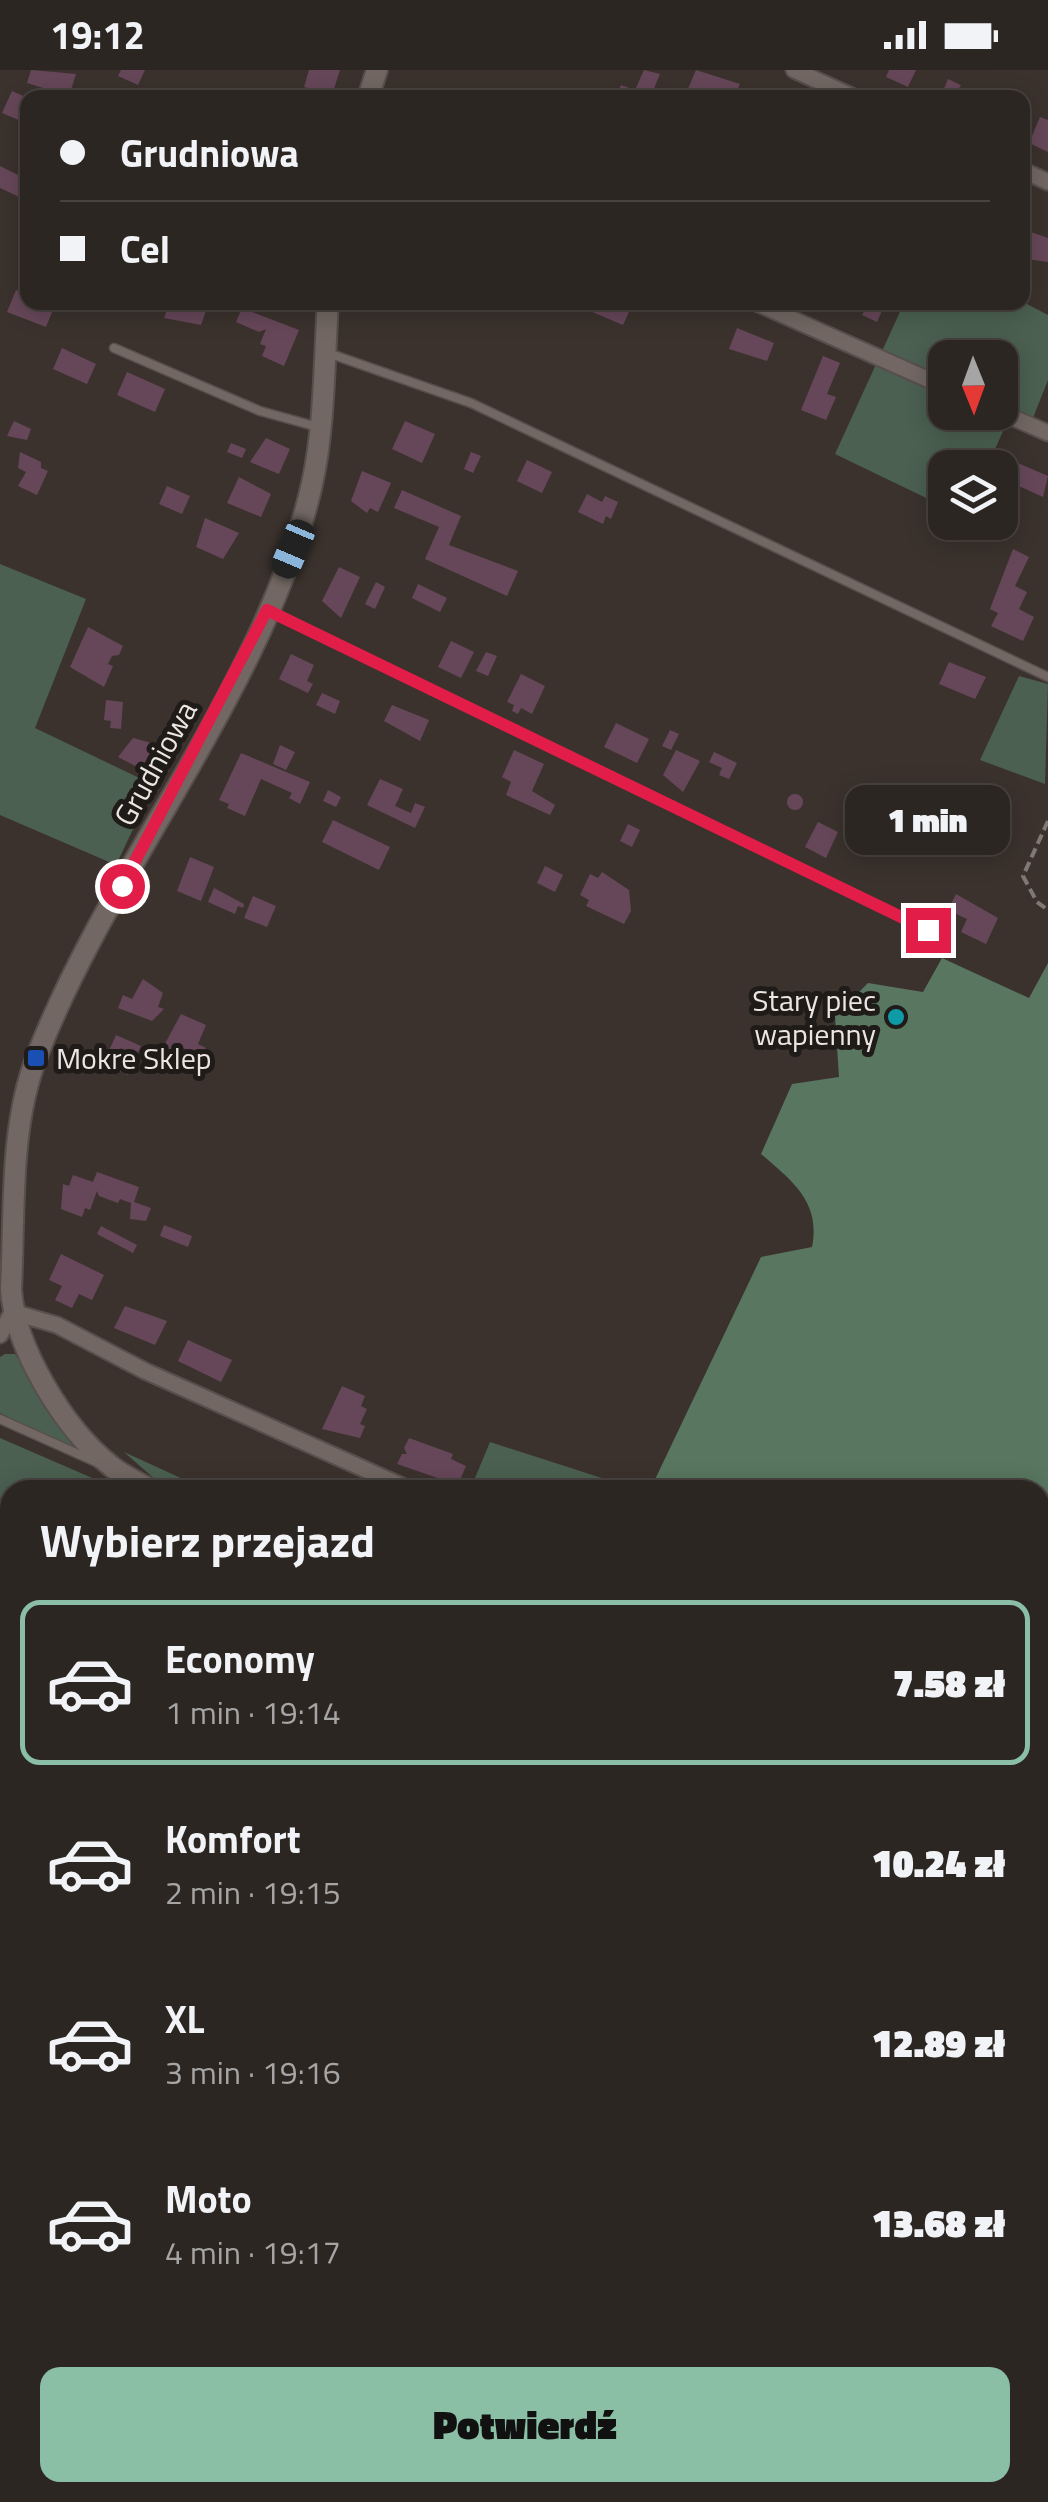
<!DOCTYPE html>
<html lang="pl">
<head>
<meta charset="utf-8">
<style>
	:root { --surface:#2c2622; --page:#38322f; --text:#f1f3f6; --muted:#a6a5a5; --line:#484340; --accent:#8abfa5 }
	body { margin:0; font-family:"Titillium Web",sans-serif; background:var(--page); color:var(--text); height:100vh; display:flex; flex-direction:column; font-size:38px; white-space:nowrap }
	* { box-sizing:border-box; margin:0 }
	p { font-size:32px; color:var(--muted) }
	.icon { flex:none; width:55px; height:55px; fill:none; stroke:currentColor; stroke-width:2; stroke-linecap:round; stroke-linejoin:round }
	.map { position:relative; flex:1; overflow:hidden }
	.drawer { position:absolute; left:0px; top:1410px; width:1050px; height:1022px; display:flex; flex-direction:column; background:var(--surface); border-radius:30px 30px 0 0; box-shadow:0 5px 25px #0003,0 0 0 2px var(--line) }
	.drawer>* { flex:none }
	.guide { position:absolute; left:20px; top:20px; width:1010px; height:220px; border-radius:20px; box-shadow:0 5px 25px #0003,0 0 0 2px var(--line); display:grid; align-content:center; height:220px; padding:0 40px; background:var(--surface) }
	.needle { width:65px; rotate:179deg }
	.controls { position:absolute; left:928px; top:270px; display:grid; gap:20px }
	.controls a { display:grid; place-items:center; width:90px; height:90px; border-radius:20px; background:var(--surface); box-shadow:0 5px 25px #0003,0 0 0 2px var(--line); font-size:50px }
	.end { position:absolute; width:45px; height:45px; margin:-22px; border:12px solid #e11d48; background:#fff; box-shadow:0 0 0 5px #fff }
	.from { border-radius:50% }
	.bubble { position:absolute; height:70px; border-radius:20px; background:var(--surface); box-shadow:0 5px 25px #0003,0 0 0 2px var(--line); font-size:32px; font-weight:800; line-height:70px; text-align:center }
	.car { position:absolute; width:30px; height:60px; margin:-30px -15px; border-radius:12px; box-shadow:0 0 8px 2px #0007; background:linear-gradient(#222 24%,#8ab4d8 0 40%,#222 0 76%,#8ab4d8 0 86%,#222 0) }
	.guide b { display:flex; align-items:center; gap:35px; height:95px; font-size:38px }
	.guide b+b { border-top:2px solid var(--line) }
	.guide i { width:25px; height:25px; background:var(--text) }
	ul { padding:0; list-style:none }
	li { display:flex; align-items:center; gap:30px; height:165px; margin:0 20px 15px; padding:0 20px; border:5px solid transparent; border-radius:20px }
	li div { flex:1 }
	li b { display:block; font-size:38px }
	li em { font-style:normal; font-weight:800 }
	li.on { border-color:var(--accent) }
	li>.icon { width:90px; height:90px; stroke-width:1.5 }
	h2 { padding:0 40px; font-size:45px; line-height:120px }
	.primary-button { display:flex; gap:20px; margin-top:auto; padding:20px 40px }
	.primary-button a { flex:1; height:115px; border-radius:20px; background:var(--accent); color:#111; font-size:40px; font-weight:800; line-height:115px; text-align:center }
	.status { display:flex; justify-content:space-between; align-items:center; height:70px; padding:0 50px; background:var(--surface); direction:ltr }
	.status svg { height:28px; fill:currentColor }
	.map>svg:first-child { display:block }
	.green { fill:#4b6050; fill-rule:evenodd }
	.forest { fill:#587660 }
	.lines { fill:none; stroke-linecap:round; stroke-linejoin:round }
	.stream { stroke:#4a6262; stroke-width:5 }
	.building { fill:#664759 }
	.lane-casing { stroke:#574f4b; stroke-width:11 }
	.street-casing { stroke:#574f4b; stroke-width:19 }
	.secondary-casing { stroke:#574f4b; stroke-width:24 }
	.path { stroke:#807874; stroke-width:4; stroke-dasharray:10 5; stroke-linecap:butt }
	.lane { stroke:#726762; stroke-width:8 }
	.street { stroke:#726762; stroke-width:15 }
	.secondary { stroke:#726762; stroke-width:20 }
	.route { stroke:#e11d48; stroke-width:12 }
	.culture-dot { fill:#0f9aa8; stroke:#1f1b18; stroke-width:4 }
	.transit-dot { fill:#1a4fb4; stroke:#1f1b18; stroke-width:4 }
	.labels { text-anchor:middle; dominant-baseline:central; stroke-width:10; stroke-linejoin:round; paint-order:stroke }
	.street-label { font-size:30px; fill:#ece6e3; stroke:#1f1b18 }
	.poi-label { font-size:30px; fill:#ece6e3; stroke:#1f1b18; text-anchor:end }
</style>
</head>
<body>
<div class="status"><b>19:12</b><svg viewBox="0 0 49 12"><path d="M0 12V9h3v3zM5 12V6h3v6zM10 12V3h3v9zM15 12V0h3v12zM26 1h20v11H26zM47 4h2v5h-2z"/></svg></div>
<div class="map">
<svg width="1048" height="2432" viewBox="0 0 1048 2432">
	<rect width="100%" height="100%" fill="#3b322d"/>
	<path class="green" d="M1023 232 1048 245V310L1033 348 1004 359 987 397 945 398V437L835 384 904 233ZM945 288H1000V342H945Z
		M0 494 86 529 35 658 154 715 116 795 0 745Z
		M1019 606 1048 614 1045 714 980 690Z
		M5 1284H15L85 1384 0 1343V1287Z
		M0 1368 120 1420H10V1710L0 1705Z
		M490 1372 639 1420H470Z
		M124 1382 207 1420 166 1419Z"/>
	<path class="forest" d="M942 888 1029 928 1048 893V1606L1040 1603V1420H650L761 1187 812 1177C821 1132 792 1111 761 1084L792 1014 839 1007 835 946 868 913 923 922Z
		M10 2183V2274L0 2283V2187Z
		M1048 2237V2430L1043 2432H605L614 2422H1040V2244Z"/>
	<g class="lines">
		<path class="stream" d="M0 2203 10 2196"/>
	</g>
	<path class="building" d="M31 0 76 4 69 26 27 13Z
		M121 0H145L138 15 118 6Z
		M309 0H340L332 25 312 26 314 20 304 17Z
		M644 0 660 4 650 28H616L621 15 635 20Z
		M696 0 740 14 734 28 685 26Z
		M889 0H916L908 17 886 7Z
		M948 9 961 15 958 20 974 28H940Z
		M12 21 28 28V54L2 43Z
		M1040 47 1048 50V82L1029 73Z
		M0 96 28 110V131L0 118Z
		M1028 161 1048 168V192L1026 189 1022 169Z
		M16 220 28 224V232L55 235 46 257 7 242Z
		M170 232H209L201 255 164 248Z
		M579 232H631L633 233 623 255 578 236Z
		M855 232H886L877 252 862 245 866 238Z
		M242 238 299 260 284 296 262 286 266 276 260 274 266 259 259 262 236 252Z
		M737 258 774 273 767 291 729 279Z
		M62 278 96 294 87 314 53 299Z
		M823 286 840 293 827 324 836 327 826 350 801 340Z
		M127 302 165 319 155 342 117 325Z
		M14 351 31 359 27 370 7 366Z
		M405 351 435 364 422 393 392 379Z
		M266 368 290 379 279 404 250 392Z
		M231 373 246 379 242 388 227 382Z
		M20 382 41 392V398L48 401 37 425 18 416 26 402 18 398Z
		M471 382 481 386 473 403 464 399Z
		M527 390 552 402 542 423 517 411Z
		M1011 390 1048 406 1043 427 1003 409Z
		M362 401 391 413 378 442 370 438 367 443 351 431Z
		M239 407 271 424 261 447 227 433Z
		M167 416 190 426 182 444 159 434Z
		M402 420 461 446 449 475 518 501 507 526 425 489 439 457 394 438Z
		M587 424 602 432 605 426 618 432 611 449 606 446 603 454 578 442Z
		M205 448 239 463 223 489 196 477Z
		M1013 479 1029 487 1015 516 1027 522 1019 539 1034 547 1023 571 991 556 998 543 990 539Z
		M339 497 360 507 341 548 322 531Z
		M376 512 385 517 375 539 365 534Z
		M418 514 447 528 440 542 412 528Z
		M88 557 123 576 119 585 112 586 108 594 113 596 104 617 70 597Z
		M451 571 474 582 461 608 438 597Z
		M486 582 497 586 488 606 476 601Z
		M291 584 314 595 307 611 313 614 308 623 279 609Z
		M949 592 986 607 975 629 939 614Z
		M521 604 545 616 532 644 521 638 518 644 512 641 514 635 507 632Z
		M322 623 340 631 335 644 316 635Z
		M106 630 123 632 121 659 110 658 111 651 104 650Z
		M392 635 429 650 420 671 384 651Z
		M616 653 649 669 637 693 604 677Z
		M670 660 679 664 671 680 662 676Z
		M133 668 159 675 147 702 118 687Z
		M280 675 295 682 286 700 273 694Z
		M514 680 544 694 532 721 555 735 550 745 506 725 511 712 502 707Z
		M676 680 700 691 683 722 663 705Z
		M714 682 737 693 729 709 719 705 722 698 709 692Z
		M241 683 310 712 300 734 289 728 292 723 261 709 245 746 227 738 229 734 219 730Z
		M380 709 403 719 395 736 411 743 415 733 425 737 415 758 367 735Z
		M328 720 341 727 336 737 323 731Z
		M787 732a8 8 0 1 1 16 0a8 8 0 1 1-16 0Z
		M333 750 390 777 379 800 322 772Z
		M818 752 838 762 826 788 805 777Z
		M628 754 640 760 632 777 620 771Z
		M190 787 214 797 201 831 177 821Z
		M545 796 563 805 555 822 537 813Z
		M602 802 629 820 631 841 624 854 586 836 589 830 580 825 590 804 598 808Z
		M214 818 244 834 243 838 238 836 235 844 208 832Z
		M956 824 998 848 986 874 961 862 967 849 948 840Z
		M253 826 276 836 267 857 244 848Z
		M143 909 163 923 158 937 164 939 152 951 118 938 123 925 132 929Z
		M886 947a10 10 0 1 1 20 0a10 10 0 1 1-20 0Z
		M181 944 206 955 198 974 206 978 202 987 181 977 171 1002 154 994Z
		M116 965 141 976 128 1005 103 994Z
		M97 1102 139 1117 134 1132 151 1138 146 1151 130 1149 131 1133 120 1129 118 1133 99 1126 97 1121 90 1140 85 1138 82 1147 61 1139 63 1114 69 1116 73 1105 93 1112Z
		M164 1155 192 1166 188 1177 160 1166Z
		M101 1156 137 1175 133 1183 97 1164Z
		M61 1184 104 1205 92 1230 79 1224 72 1238 55 1230 62 1216 49 1210Z
		M125 1236 167 1251 155 1275 114 1258Z
		M188 1270 232 1290 221 1312 178 1291Z
		M342 1316 365 1326 361 1336 367 1339 360 1354 365 1356 360 1368 322 1359Z
		M409 1368 453 1384 451 1389 466 1396 458 1415 397 1394 402 1384H407L404 1378Z
		M0 1748 10 1751V1785L0 1782Z
		M1040 1898 1048 1902V1924L1040 1921Z
		M10 2081V2121L0 2102V2086Z
		M307 2422H332L333 2432H307Z
		M417 2422H438V2432H417Z"/>
	<g class="lines">
		<g class="lane-casing">
			<path id="lane" d="M114 278 260 341 318 357
				M328 283 471 333 1048 607
				M271 542 928 860
				M0 1349 96 1392"/>
		</g>
		<g class="street-casing">
			<path id="street" d="M794 0 856 28
				M1022 100 1048 112
				M754 232 945 317
				M1000 342 1048 363
				M0 1265 12 1242 57 1255 145 1301 411 1420
				M0 1923 10 1887
				M1040 1951 1048 1955
				M0 2014 10 2022
				M0 2388 10 2394
				M55 2422 71 2432
				M368 2422V2431"/>
		</g>
		<g class="secondary-casing">
			<path id="secondary" d="M368 28 377 0
				M151 1420C138 1412 123 1406 111 1396 64 1359 15 1278 11 1219 15 1143 9 1058 37 986 111 795 267 614 312 414 325 356 324 291 328 232
				M1040 1825 1048 1828"/>
		</g>
		<path class="path" d="M1048 751 1023 806 1037 832 1048 840
			M1040 1851 1048 1850"/>
		<use href="#lane" class="lane"/>
		<use href="#street" class="street"/>
		<use href="#secondary" class="secondary"/>
	</g>
	<g class="lines">
		<path class="route" d="M122 816 267 540 928 860"/>
	</g>
	<circle class="culture-dot" cx="896" cy="947" r="10"/>
	<rect class="transit-dot" x="26" y="978" width="20" height="20" rx="5"/>
	<g class="labels">
		<g class="street-label">
			<text transform="translate(155 693) rotate(-61)">Grudniowa</text>
		</g>
		<g class="poi-label">
			<text x="876" y="930">Stary piec<tspan x="876" dy="34">wapienny</tspan></text>
			<text x="56" y="988" text-anchor="start">Mokre Sklep</text>
		</g>
	</g>
</svg>
<div class="controls">
<a><svg class="needle" viewBox="-14 -14 28 28"><path d="M0-13l5 13h-10z" fill="#e53935"/><path d="M0 13l5-13h-10z" fill="#a6a5a5"/></svg></a>
<a><svg class="icon" aria-label="layers" viewBox="0 0 24 24"><path d="M12 4l9 5-9 5-9-5zM3 14l9 5 9-5"/></svg></a>
</div>
<i class="end from" style="left:122px;top:816px"></i>
<i class="end" style="left:928px;top:860px"></i>
<div class="bubble" style="left:845px;top:715px;width:165px">1 min</div>
<i class="car" style="left:293px;top:479px;rotate:203deg"></i>
<div class="guide">
<b><i class="from"></i>Grudniowa</b>
<b><i></i>Cel</b>
</div>
<section class="drawer">
<h2>Wybierz przejazd</h2>
<ul>
<li class="on"><svg class="icon" aria-label="car" viewBox="0 0 24 24"><path d="M5 17H2v-5l4-1 3-4h7l3 4 3 1v5h-3M9 17h6M6 11h13"/><circle cx="7" cy="17" r="2"/><circle cx="17" cy="17" r="2"/></svg><div><b>Economy</b><p>1 min · 19:14</p></div><em>7.58 zł</em></li>
<li><svg class="icon" aria-label="car" viewBox="0 0 24 24"><path d="M5 17H2v-5l4-1 3-4h7l3 4 3 1v5h-3M9 17h6M6 11h13"/><circle cx="7" cy="17" r="2"/><circle cx="17" cy="17" r="2"/></svg><div><b>Komfort</b><p>2 min · 19:15</p></div><em>10.24 zł</em></li>
<li><svg class="icon" aria-label="car" viewBox="0 0 24 24"><path d="M5 17H2v-5l4-1 3-4h7l3 4 3 1v5h-3M9 17h6M6 11h13"/><circle cx="7" cy="17" r="2"/><circle cx="17" cy="17" r="2"/></svg><div><b>XL</b><p>3 min · 19:16</p></div><em>12.89 zł</em></li>
<li><svg class="icon" aria-label="car" viewBox="0 0 24 24"><path d="M5 17H2v-5l4-1 3-4h7l3 4 3 1v5h-3M9 17h6M6 11h13"/><circle cx="7" cy="17" r="2"/><circle cx="17" cy="17" r="2"/></svg><div><b>Moto</b><p>4 min · 19:17</p></div><em>13.68 zł</em></li>
</ul>
<div class="primary-button"><a>Potwierdź</a></div>
</section>
</div>
</body>
</html>
